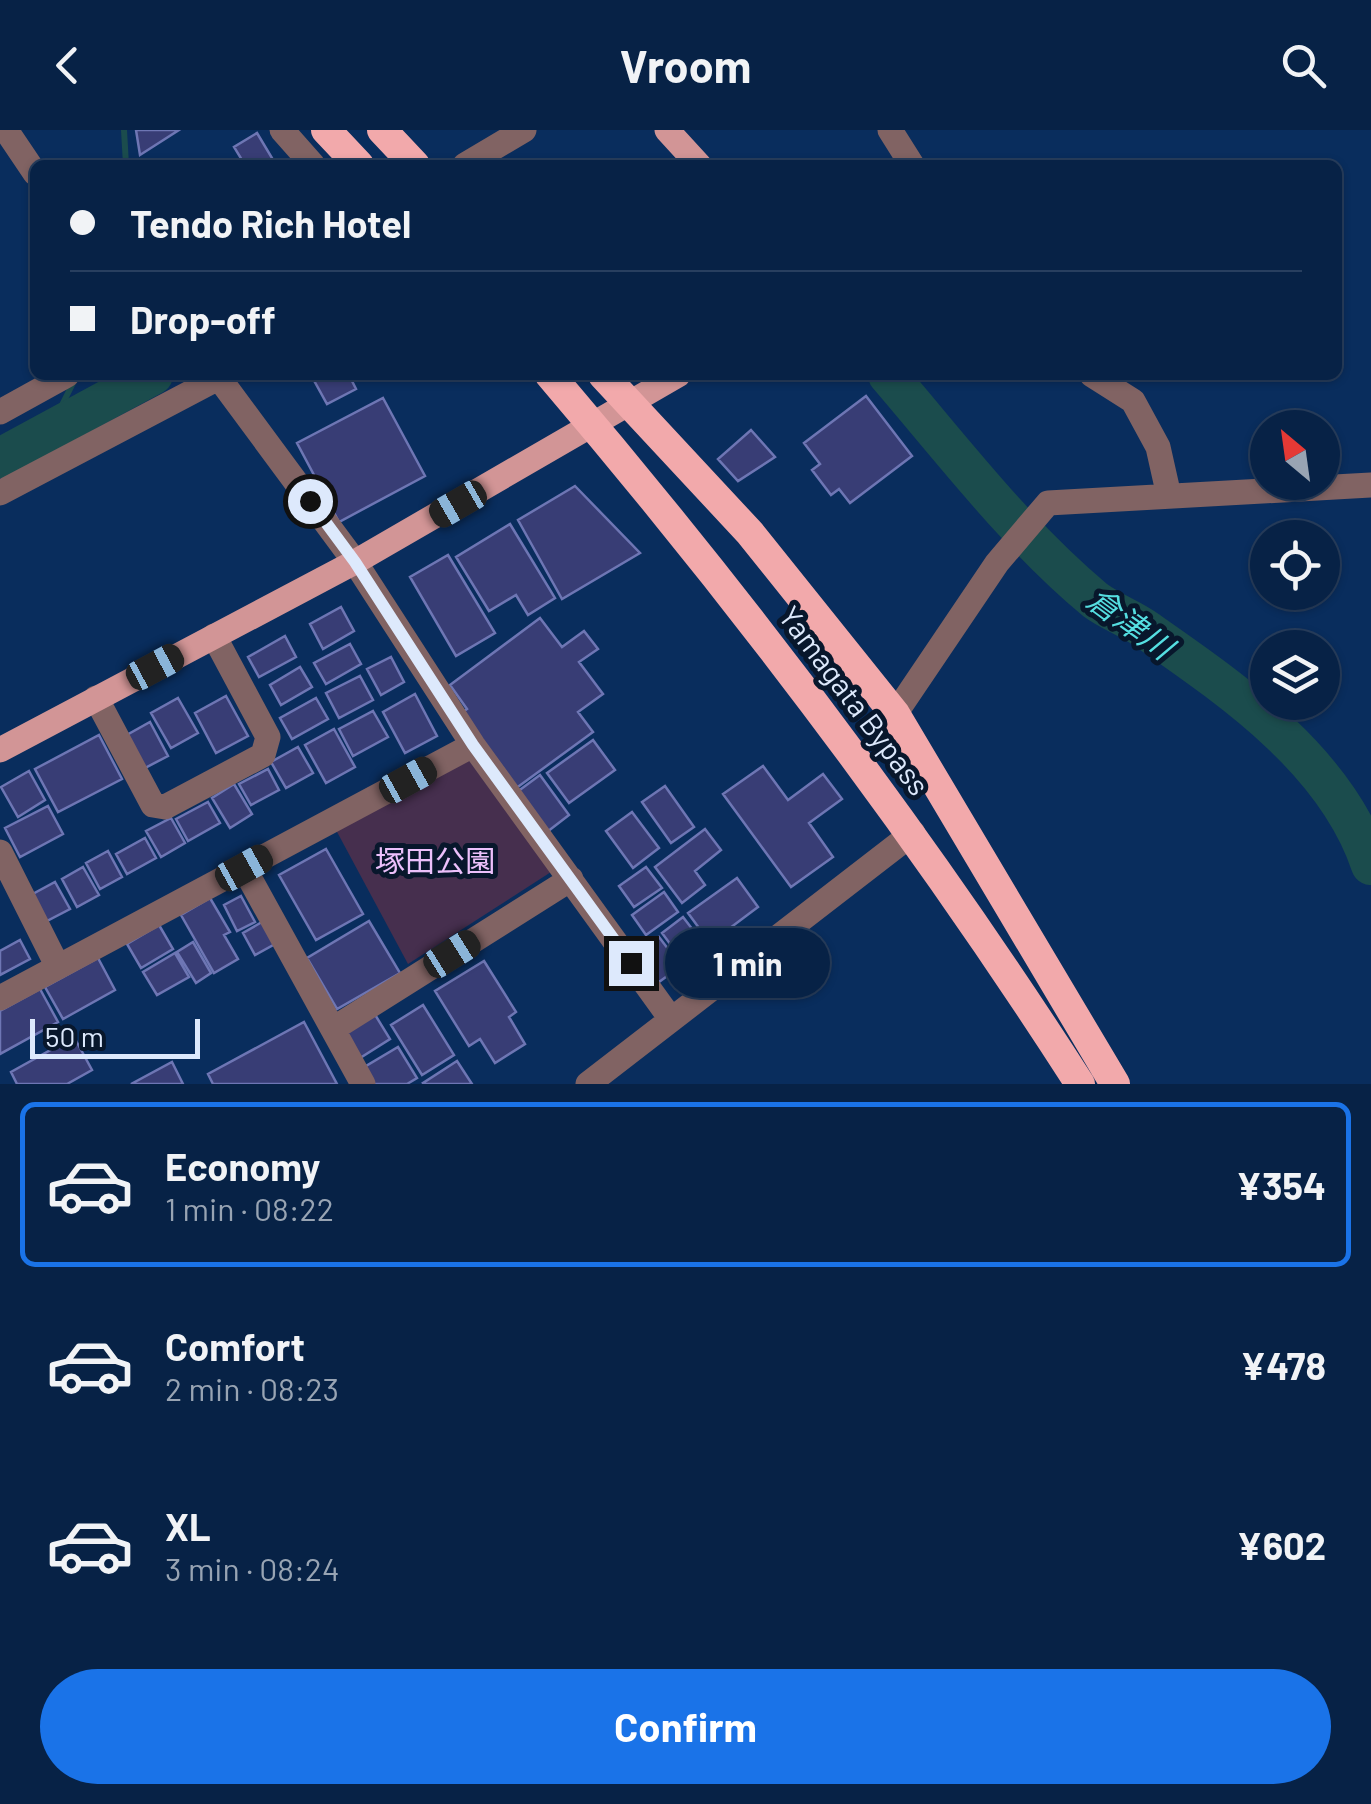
<!DOCTYPE html>
<html lang="en">
<head>
<meta charset="utf-8">
<style>
	:root { --surface:#072246; --page:#152f51; --text:#f1f3f6; --muted:#98a4b3; --line:#283f5f; --accent:#1a73e8 }
	body { margin:0; font-family:Barlow,"Noto Sans JP",sans-serif; background:var(--page); color:var(--text); height:100vh; display:flex; flex-direction:column; font-size:38px; white-space:nowrap }
	* { box-sizing:border-box; margin:0 }
	p { font-size:32px; color:var(--muted) }
	.icon { flex:none; width:55px; height:55px; fill:none; stroke:currentColor; stroke-width:2; stroke-linecap:round; stroke-linejoin:round }
	.map { position:relative; height:954px; overflow:hidden }
	.side { display:flex; flex-direction:column; background:var(--surface); flex:1 }
	.side>* { flex:none }
	.hud { position:absolute; left:30px; top:30px; width:1312px; height:220px; border-radius:15px; box-shadow:0 2px 8px #0004,0 0 0 2px var(--line); display:grid; align-content:center; height:220px; padding:0 40px; background:var(--surface) }
	.needle { width:65px; rotate:331deg }
	.fabs { position:absolute; left:1250px; top:280px; display:grid; gap:20px }
	.fabs a { display:grid; place-items:center; width:90px; height:90px; border-radius:50%; background:var(--surface); box-shadow:0 2px 8px #0004,0 0 0 2px var(--line); font-size:50px }
	.scale { position:absolute; left:30px; bottom:25px; width:170px; box-sizing:border-box; padding-left:10px; border:5px solid #dde9fc; border-top:0; font-size:28px; line-height:35px; white-space:nowrap; color:#dde9fc; -webkit-text-stroke:8px #08172c; paint-order:stroke }
	.end { position:absolute; width:45px; height:45px; margin:-22px; border:12px solid #dde9fc; background:#111; box-shadow:0 0 0 5px #111 }
	.from { border-radius:50% }
	.bubble { position:absolute; height:70px; border-radius:35px; background:var(--surface); box-shadow:0 2px 8px #0004,0 0 0 2px var(--line); font-size:32px; font-weight:700; line-height:70px; text-align:center }
	.car { position:absolute; width:30px; height:60px; margin:-30px -15px; border-radius:12px; box-shadow:0 0 8px 2px #0007; background:linear-gradient(#222 24%,#8ab4d8 0 40%,#222 0 76%,#8ab4d8 0 86%,#222 0) }
	.hud b { display:flex; align-items:center; gap:35px; height:95px; font-size:38px }
	.hud b+b { border-top:2px solid var(--line) }
	.hud i { width:25px; height:25px; background:var(--text) }
	ul { padding:18px 0 0; list-style:none }
	li { display:flex; align-items:center; gap:30px; height:165px; margin:0 20px 15px; padding:0 20px; border:5px solid transparent; border-radius:15px }
	li div { flex:1 }
	li b { display:block; font-size:38px }
	li em { font-style:normal; font-weight:700 }
	li.selected { border-color:var(--accent) }
	li>.icon { width:90px; height:90px; stroke-width:1.5 }
	.primary-button { display:flex; gap:20px; margin-top:auto; padding:20px 40px }
	.primary-button a { flex:1; height:115px; border-radius:60px; background:var(--accent); color:#fff; font-size:40px; font-weight:700; line-height:115px; text-align:center }
	header { display:flex; justify-content:space-between; align-items:center; height:130px; padding:0 40px; background:var(--surface); font-size:45px; font-weight:700 }
	.map>svg:first-child { display:block }
	.green { fill:#462f4e }
	.lines { fill:none; stroke-linecap:round; stroke-linejoin:round }
	.stream { stroke:#1b4c4d; stroke-width:6 }
	.river { stroke:#1b4c4d; stroke-width:40 }
	.building { fill:#383d75; stroke:#6e76b4; stroke-width:2.5 }
	.minor { stroke:#816363; stroke-width:25 }
	.major { stroke:#d29596; stroke-width:25 }
	.highway { stroke:#f2a9ab; stroke-width:30 }
	.route { stroke:#dde9fc; stroke-width:12 }
	.labels { text-anchor:middle; dominant-baseline:central; stroke-width:10; stroke-linejoin:round; paint-order:stroke }
	.street-label { font-size:30px; fill:#dde9fc; stroke:#08172c }
	.park-label { font-size:30px; fill:#ecc0fb; stroke:#08172c }
	.water-label { font-size:32px; font-style:italic; fill:#55dee1; stroke:#08172c }
</style>
</head>
<body>
<header><svg class="icon" aria-label="back" viewBox="0 0 24 24"><path d="M15 5l-7 7 7 7"/></svg>Vroom<svg class="icon" aria-label="search" viewBox="0 0 24 24"><circle cx="10" cy="10" r="6"/><path d="M15 15l6 6"/></svg></header>
<div class="map">
<svg width="1371" height="954" viewBox="0 0 1371 954">
	<rect width="100%" height="100%" fill="#092d5d"/>
	<path class="green" d="M468 629 551 742 408 834 336 700Z"/>
	<g class="lines">
		<path class="stream" d="M124 0 126 35
			M49 301 74 251"/>
		<path class="river" d="M888 245C954 322 1017 405 1095 470 1111 482 1132 489 1148 501 1234 561 1336 631 1371 735
			M0 328 153 245"/>
	</g>
	<path class="building" d="M136 0H179L140 25Z
		M257 3 275 33 273 35H245L234 17Z
		M311 245H349L356 259 327 274Z
		M866 266 912 326 850 373 839 359 831 365 812 340 820 334 804 313Z
		M383 268 425 346 339 392 297 313Z
		M751 300 775 327 738 351 718 329Z
		M575 356 640 423 562 469 518 390Z
		M510 394 555 468 528 485 516 465 489 481 456 427Z
		M448 425 495 503 456 526 410 447Z
		M341 477 354 501 323 519 310 494Z
		M540 488 562 517 584 501 598 519 579 532 603 564 578 582 593 602 515 659 460 584 467 579 450 555Z
		M285 506 296 527 259 547 248 527Z
		M350 514 361 534 326 554 314 533Z
		M391 527 404 552 381 565 367 539Z
		M300 537 312 557 281 575 270 555Z
		M360 546 373 570 339 588 326 563Z
		M415 564 437 606 405 623 383 582Z
		M226 566 248 606 216 623 195 583Z
		M178 568 198 603 171 618 151 583Z
		M316 568 328 589 292 609 280 588Z
		M373 581 388 607 353 626 339 599Z
		M150 592 168 626 143 639 125 606Z
		M334 599 355 637 326 653 305 615Z
		M99 605 122 649 58 682 35 639Z
		M593 610 615 640 569 673 547 643Z
		M298 617 313 643 286 658 271 632Z
		M763 636 788 670 823 644 842 669 809 693 833 727 791 757 723 664Z
		M268 639 279 660 251 675 239 654Z
		M29 641 45 670 18 687 1 657Z
		M540 645 569 685 547 702 517 662Z
		M234 654 252 684 230 698 212 668Z
		M665 656 694 697 671 713 642 672Z
		M208 672 220 693 188 711 176 689Z
		M48 676 63 704 20 727 5 698Z
		M632 682 659 718 633 738 606 701Z
		M171 688 185 713 161 727 146 701Z
		M705 699 721 720 695 741 705 755 682 773 655 737Z
		M145 708 156 728 127 744 116 724Z
		M326 719 363 784 316 810 279 745Z
		M108 721 122 747 100 759 86 733Z
		M83 737 99 765 77 777 62 749Z
		M646 737 662 758 634 777 619 756Z
		M737 748 758 777 710 813 688 783Z
		M55 752 70 779 43 793 29 766Z
		M664 762 678 782 646 805 632 785Z
		M241 766 255 792 237 801 224 775Z
		M210 768 230 802 224 805 238 829 214 843 181 785Z
		M683 787 706 817 685 834 662 803Z
		M369 791 400 843 337 879 307 828Z
		M262 792 275 814 255 825 243 803Z
		M159 795 173 819 141 838 127 814Z
		M659 807 681 836 659 852 637 823Z
		M20 810 30 829 0 845V821Z
		M193 812 211 843 196 853 177 822Z
		M175 823 189 847 157 865 143 842Z
		M98 828 115 860 63 889 45 857Z
		M484 831 516 882 509 887 525 914 495 933 480 909 469 916 435 861Z
		M40 859 58 892 0 924V881Z
		M423 875 454 925 422 945 391 895Z
		M374 883 390 909 360 928 344 902Z
		M304 892 337 954H213L208 944Z
		M74 907 92 940 67 954H17L11 942Z
		M398 917 417 948 407 954H370L361 939Z
		M457 931 472 954H424L423 953Z
		M172 932 183 954H131Z"/>
	<g class="lines">
		<path class="minor" d="M6 0 35 43
			M282 0 313 35
			M890 0 912 35
			M465 35 524 0
			M1092 245 1133 271 1158 317 1169 366
			M219 248 355 432 473 615 671 889
			M0 282 67 245
			M0 363 224 245
			M96 568 153 675 165 677 263 625 268 607 214 506
			M895 584 997 433 1048 373 1371 355
			M0 722 58 837
			M244 738 363 954
			M0 868 473 615
			M333 899 571 749
			M588 954 913 703"/>
		<path class="major" d="M667 0 699 35
			M0 620 355 432 678 245"/>
		<path class="highway" d="M326 0 359 35
			M382 0 415 35
			M550 245C742 470 920 705 1080 954
			M603 245 750 403 895 584 1115 954"/>
	</g>
	<g class="lines">
		<path class="route" d="M310 371 355 432 473 615 631 833"/>
	</g>
	<g class="labels">
		<g class="street-label">
			<text transform="translate(855 570) rotate(53)">Yamagata Bypass</text>
		</g>
		<g class="park-label">
			<text x="435" y="730">塚田公園</text>
		</g>
		<g class="water-label">
			<text transform="translate(1131 492) rotate(36)">倉津川</text>
		</g>
	</g>
</svg>
<div class="fabs">
<a><svg class="needle" viewBox="-14 -14 28 28"><path d="M0-13l5 13h-10z" fill="#e53935"/><path d="M0 13l5-13h-10z" fill="#98a4b3"/></svg></a>
<a><svg class="icon" aria-label="locate" viewBox="0 0 24 24"><circle cx="12" cy="12" r="6"/><path d="M12 2v4M12 18v4M2 12h4M18 12h4"/></svg></a>
<a><svg class="icon" aria-label="layers" viewBox="0 0 24 24"><path d="M12 4l9 5-9 5-9-5zM3 14l9 5 9-5"/></svg></a>
</div>
<div class="scale">50 m</div>
<i class="end from" style="left:310px;top:371px"></i>
<i class="end" style="left:631px;top:833px"></i>
<div class="bubble" style="left:665px;top:798px;width:165px">1 min</div>
<i class="car" style="left:458px;top:374px;rotate:240deg"></i>
<i class="car" style="left:155px;top:537px;rotate:62deg"></i>
<i class="car" style="left:408px;top:650px;rotate:61deg"></i>
<i class="car" style="left:244px;top:738px;rotate:61deg"></i>
<i class="car" style="left:452px;top:824px;rotate:58deg"></i>
<div class="hud">
<b><i class="from"></i>Tendo Rich Hotel</b>
<b><i></i>Drop-off</b>
</div>
</div>
<section class="side">
<ul>
<li class="selected"><svg class="icon" aria-label="car" viewBox="0 0 24 24"><path d="M5 17H2v-5l4-1 3-4h7l3 4 3 1v5h-3M9 17h6M6 11h13"/><circle cx="7" cy="17" r="2"/><circle cx="17" cy="17" r="2"/></svg><div><b>Economy</b><p>1 min · 08:22</p></div><em>¥354</em></li>
<li><svg class="icon" aria-label="car" viewBox="0 0 24 24"><path d="M5 17H2v-5l4-1 3-4h7l3 4 3 1v5h-3M9 17h6M6 11h13"/><circle cx="7" cy="17" r="2"/><circle cx="17" cy="17" r="2"/></svg><div><b>Comfort</b><p>2 min · 08:23</p></div><em>¥478</em></li>
<li><svg class="icon" aria-label="car" viewBox="0 0 24 24"><path d="M5 17H2v-5l4-1 3-4h7l3 4 3 1v5h-3M9 17h6M6 11h13"/><circle cx="7" cy="17" r="2"/><circle cx="17" cy="17" r="2"/></svg><div><b>XL</b><p>3 min · 08:24</p></div><em>¥602</em></li>
</ul>
<div class="primary-button"><a>Confirm</a></div>
</section>
</body>
</html>
